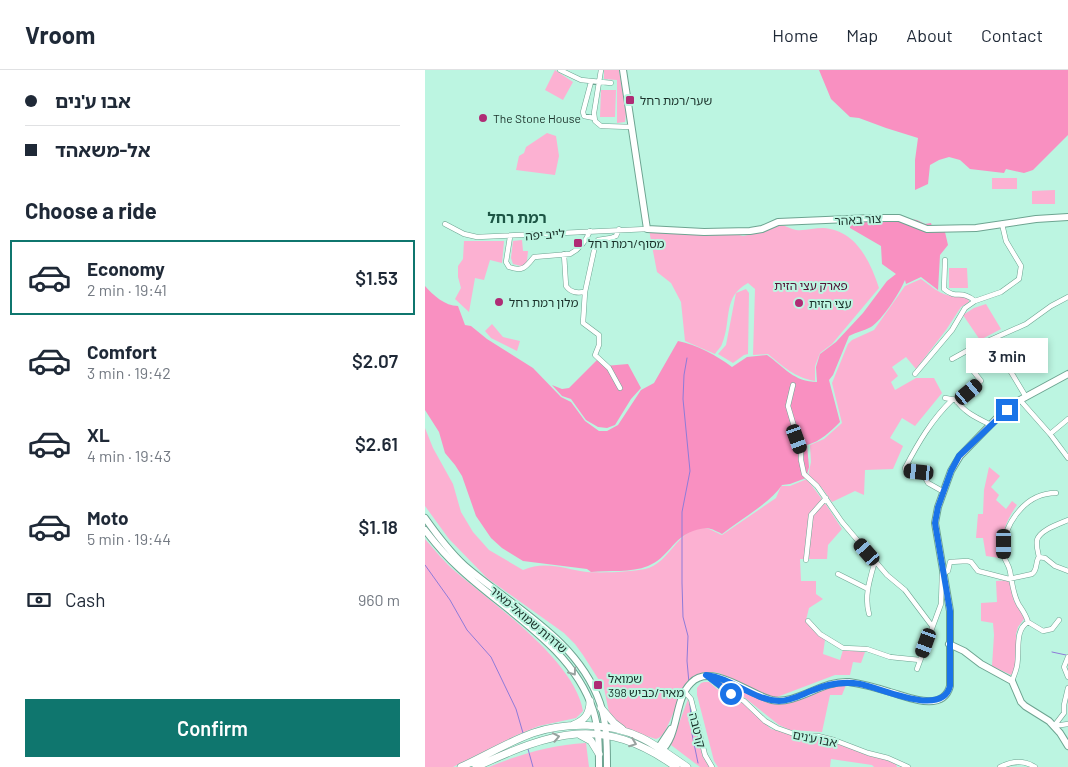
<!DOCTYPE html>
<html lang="en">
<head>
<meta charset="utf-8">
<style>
	:root { --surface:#fff; --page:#f2f2f3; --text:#1f2937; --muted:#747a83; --line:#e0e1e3; --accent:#0f766e }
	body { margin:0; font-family:Barlow,"Noto Sans Hebrew",sans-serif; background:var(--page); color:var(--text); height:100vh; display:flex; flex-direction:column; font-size:19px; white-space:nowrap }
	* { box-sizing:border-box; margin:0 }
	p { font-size:16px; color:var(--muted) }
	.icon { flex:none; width:28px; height:28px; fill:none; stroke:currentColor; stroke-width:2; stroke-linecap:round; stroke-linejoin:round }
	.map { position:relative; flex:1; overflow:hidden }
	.sheet { display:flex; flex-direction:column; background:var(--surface); width:425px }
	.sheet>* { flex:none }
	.guide { display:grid; align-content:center; height:110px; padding:0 25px; background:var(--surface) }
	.end { position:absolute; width:22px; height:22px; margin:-11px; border:6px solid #1a73e8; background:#fff; box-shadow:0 0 0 2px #fff }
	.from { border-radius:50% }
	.bubble { position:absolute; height:35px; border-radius:0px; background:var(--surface); box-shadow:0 2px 8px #0003; font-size:16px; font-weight:600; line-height:35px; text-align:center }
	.car { position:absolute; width:15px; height:30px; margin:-15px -8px; border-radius:6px; box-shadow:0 0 4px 1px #0007; background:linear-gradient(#222 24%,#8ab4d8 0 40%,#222 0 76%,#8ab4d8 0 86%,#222 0) }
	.guide b { display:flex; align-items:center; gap:18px; height:48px; font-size:19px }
	.guide b+b { border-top:1px solid var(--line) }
	.guide i { width:12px; height:12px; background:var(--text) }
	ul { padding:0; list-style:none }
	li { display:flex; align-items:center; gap:15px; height:75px; margin:0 10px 8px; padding:0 15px; border:2px solid transparent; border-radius:0px }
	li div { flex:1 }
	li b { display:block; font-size:19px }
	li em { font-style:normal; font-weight:600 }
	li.on { border-color:var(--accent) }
	li>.icon { width:45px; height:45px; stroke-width:1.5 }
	h2 { padding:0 25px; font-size:22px; line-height:60px }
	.pay { display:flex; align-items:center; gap:12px; height:55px; padding:0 25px; font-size:19px }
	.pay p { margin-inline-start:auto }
	.primary-button { display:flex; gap:10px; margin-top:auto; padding:10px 25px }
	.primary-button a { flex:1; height:58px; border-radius:0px; background:var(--accent); color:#fff; font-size:20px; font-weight:600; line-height:58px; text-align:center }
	header { display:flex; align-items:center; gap:30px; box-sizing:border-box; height:70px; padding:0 25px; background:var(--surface); border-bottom:1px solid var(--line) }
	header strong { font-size:24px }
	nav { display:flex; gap:28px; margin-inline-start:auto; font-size:18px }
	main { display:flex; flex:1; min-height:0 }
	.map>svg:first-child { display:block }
	.green { fill:#fcb1d2 }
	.forest { fill:#f990c1 }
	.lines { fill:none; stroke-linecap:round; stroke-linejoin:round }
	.stream { stroke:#8e7bd9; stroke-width:1 }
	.street-casing { stroke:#6da491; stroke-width:5.5 }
	.secondary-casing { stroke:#6da491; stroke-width:8 }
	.primary-casing { stroke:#6da491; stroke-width:8 }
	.street { stroke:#fff; stroke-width:4.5 }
	.secondary { stroke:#fff; stroke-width:6 }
	.primary { stroke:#fff; stroke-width:7 }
	.oneway { stroke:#98a29f }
	.route { stroke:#1a73e8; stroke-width:6 }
	.poi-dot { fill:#af2c75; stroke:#bcf5e1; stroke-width:2 }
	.labels { text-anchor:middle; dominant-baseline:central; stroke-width:4; stroke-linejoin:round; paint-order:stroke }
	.poi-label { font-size:12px; fill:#1a312a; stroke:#bcf5e1; text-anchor:start }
	.street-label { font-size:12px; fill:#1a312a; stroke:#bcf5e1 }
	.park-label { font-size:12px; fill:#521235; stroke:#bcf5e1 }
	.quarter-label { font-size:15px; font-weight:bold; fill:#1d5545; stroke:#bcf5e1 }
</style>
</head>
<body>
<header>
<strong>Vroom</strong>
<nav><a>Home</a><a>Map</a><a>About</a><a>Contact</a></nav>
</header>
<main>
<section class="sheet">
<div class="guide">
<b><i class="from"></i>אבו ע'נים</b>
<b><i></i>אל-משאהד</b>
</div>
<h2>Choose a ride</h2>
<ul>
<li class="on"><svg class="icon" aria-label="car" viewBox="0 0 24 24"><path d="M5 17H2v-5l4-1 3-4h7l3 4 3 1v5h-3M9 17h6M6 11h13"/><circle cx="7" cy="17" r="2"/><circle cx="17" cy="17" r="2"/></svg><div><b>Economy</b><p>2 min · 19:41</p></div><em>$1.53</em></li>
<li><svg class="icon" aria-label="car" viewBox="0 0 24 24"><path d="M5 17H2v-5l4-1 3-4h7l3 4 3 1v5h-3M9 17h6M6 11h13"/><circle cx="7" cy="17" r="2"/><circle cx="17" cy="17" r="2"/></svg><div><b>Comfort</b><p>3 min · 19:42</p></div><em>$2.07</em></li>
<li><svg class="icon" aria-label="car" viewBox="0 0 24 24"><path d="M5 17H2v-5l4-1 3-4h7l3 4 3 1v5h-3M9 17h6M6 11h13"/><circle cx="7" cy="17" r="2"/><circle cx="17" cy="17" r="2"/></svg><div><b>XL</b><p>4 min · 19:43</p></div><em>$2.61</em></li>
<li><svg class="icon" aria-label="car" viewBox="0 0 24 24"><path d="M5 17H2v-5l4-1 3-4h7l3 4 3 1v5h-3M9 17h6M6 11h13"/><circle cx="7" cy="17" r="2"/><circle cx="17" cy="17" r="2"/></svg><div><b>Moto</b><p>5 min · 19:44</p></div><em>$1.18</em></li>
</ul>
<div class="pay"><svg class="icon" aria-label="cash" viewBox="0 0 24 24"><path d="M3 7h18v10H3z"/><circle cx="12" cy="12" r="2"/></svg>Cash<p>960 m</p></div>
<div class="primary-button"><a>Confirm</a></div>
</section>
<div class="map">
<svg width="643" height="697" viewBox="0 0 643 697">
	<rect width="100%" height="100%" fill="#bcf5e1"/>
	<path class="green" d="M130 0 148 12 138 30 120 20Z
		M179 0H194L201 43 200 52 192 53V10L179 9Z
		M176 20H191L190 47H175Z
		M122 63 131 66 134 86 130 105 91 100 94 86 99 83 101 77Z
		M567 108H592V119H567Z
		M630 120V134H607V121Z
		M356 155C361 156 366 159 371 160 380 161 389 158 398 158 431 160 445 191 454 218L407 274 395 283 390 296V311C369 307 359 297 343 284L328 285 330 219 323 213C297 227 307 250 297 274 296 277 292 281 290 284L260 271 256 232 246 213 232 202 224 160 303 162 318 166 338 162Z
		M97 170 98 181H103L102 191 100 195 96 196 88 194 86 188 88 171Z
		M39 171H79L77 193 65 190 59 210 50 208 44 242 30 229 36 218 33 207V196L38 189Z
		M524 198H542L543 218H524Z
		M496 209C515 223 518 227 543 227L544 232 536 237 521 260 491 299 481 287 467 297 473 306 466 312 470 320 491 308H509L517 323 490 356 477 348 465 368 478 376 468 399 440 400 439 425 430 421 407 432 397 418 383 406 386 392 385 375 399 369 417 353 407 313 423 274 427 270 449 260 480 216Z
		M321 219 324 223 323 284 319 285 308 293 293 284 301 275 311 223Z
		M561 234 576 259 555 270 538 245 549 238Z
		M67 254 78 267 95 271 92 281 66 268 60 261Z
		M0 358 8 378 28 414 36 442 48 462 64 480 98 500C120 490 140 499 162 502 178 503 205 502 220 499 245 494 252 458 279 458 284 458 292 463 297 465L351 428 356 416H365L382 409 402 436 417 459 403 475 402 489H375L376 511H391V524L398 529 384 538 381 550 385 557 400 570 398 584 415 590 418 580 440 582 436 593 428 592 425 605H410L352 627H345L294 603C257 596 256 631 243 655 240 661 238 667 231 669L205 661 196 655 184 642 179 618 158 585 150 574 139 563 62 508 24 469 0 436Z
		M564 397 575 406 566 417 574 425 571 430 581 439 587 431 592 435C579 453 577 466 575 488L561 486 558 468H551L553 444H558L559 420Z
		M0 469C10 480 19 492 31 502 68 534 150 591 158 641L151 648 114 656 92 665 28 697H0Z
		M584 510 589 531 599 542V549L593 557 591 564 593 598 586 605 567 596 569 565 568 553 556 551V533L572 532 571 511Z
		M294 611 334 629 350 634H359L403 617 421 615 417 625H405L397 662 365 660 354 655 320 628 298 617Z
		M279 612H284L292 619 315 630 346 659 378 667 399 669 461 690 471 694 472 697H449L447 695 406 689 405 697H293L289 691 272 625V618L276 613Z
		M263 629 278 686 285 697H275L246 675Z
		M161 673 164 697H64C95 684 127 675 161 673Z"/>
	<path class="forest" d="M394 0H643V65L608 100 599 103 581 99 579 103 545 99 535 90 524 87 514 90 505 95 503 114 490 120V90L493 68 461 58 434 48 425 47 406 29Z
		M471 147 492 150 500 154 506 153 508 159 520 162 523 175 515 185 513 220 496 207 481 214 480 210C474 224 457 250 446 257 439 261 431 262 424 266L408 305 404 310 415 352C405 362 396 371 382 375L384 397 381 408 365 414 357 415C345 433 316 449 297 464 284 457 281 457 268 461 248 468 243 488 223 496 206 503 184 500 166 502L162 499 98 491 77 478 66 468 51 446 37 406 30 395 20 383 14 362 0 340V216C8 225 20 236 33 236L40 255 46 256 62 269 108 298 136 327 146 332 160 351 174 361H182L193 355 216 320 229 313 253 271C272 275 291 285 307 297L322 287 342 285C359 297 369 312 392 312L391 297 395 284 411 272 438 243 462 211 471 204 457 194 456 176 425 158 424 148Z
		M172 290 180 296 203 294 216 318 206 329 190 355 182 358 173 357 161 350 146 329 137 326 127 315 137 319 144 318Z"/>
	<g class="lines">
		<path class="stream" d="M262 288 259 305 258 329 265 401 257 442V513L258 547 263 566 262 591 264 613
			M0 495 25 530 42 560 66 587 91 639 98 663
			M627 582 641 585
			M265 634 267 664 273 693
			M103 679 108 697"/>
		<g class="street-casing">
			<path id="street" d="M135 0 156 10 186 13
				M176 0 169 43 170 51 176 56 206 57
				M166 12 158 42 159 46 169 48
				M20 154 39 164 52 167 222 159
				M85 167 81 192 84 197C98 202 101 197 109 187L145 184C155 179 161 171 165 161
				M139 184 141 216C146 223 152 223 160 222L170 176 173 170 186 168 191 166 194 159
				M520 190 519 219C532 230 536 219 550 231
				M160 222 158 253 174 265V275L170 285 184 298 195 318
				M527 289 547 278 601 254 626 236 643 227
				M583 297 601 327
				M490 304 527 260 540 238 550 231 576 222 594 209 596 196 581 171 577 154
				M368 315 363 336 376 380V390L379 404 392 416 417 452 462 505 480 520 507 556
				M520 328 531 330C540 343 552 348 566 355
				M595 330 625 364 643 388
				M532 332 556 311 549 302
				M625 364 643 349
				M519 422 503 413 498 404 481 401 480 398C493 373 507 349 528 329
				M614 487C613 482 611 476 612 470 615 460 634 454 643 450
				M381 490 386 445 401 428
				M413 504 443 519
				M444 544C439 526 445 509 450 491
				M383 551 395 564 418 578 442 579 465 587 495 590
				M603 552 618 561 627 559 634 550
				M643 587 639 597 643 607
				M492 599 516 534 517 504 523 501 525 492 542 491 546 492 553 501 584 509 607 504C613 500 610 492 614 487L620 488 630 496 643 501
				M282 606 305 624 319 631 340 651 352 658 372 665 393 666 409 670 443 683 463 688 483 697
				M587 611C589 606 591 601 592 596 595 582 589 560 603 552 601 545 598 541 594 535 588 525 587 512 585 501 584 496 581 492 579 487 574 473 585 451 594 441 604 429 616 423 631 423
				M260 622 266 629 280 685 287 697
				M629 656 639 643V635L643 618
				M629 656 643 654
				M575 697C587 691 599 690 610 697"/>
		</g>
		<g class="secondary-casing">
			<path id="secondary" d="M198 0 222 159 279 162 325 161 337 159 353 152 448 148H474L502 159 551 158 611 149 643 147
				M0 448C12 465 24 481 39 495 87 537 153 569 175 633 182 654 182 675 182 697
				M0 460C10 473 21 486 33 497 78 540 148 577 168 640 174 658 174 678 174 697
				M524 574 539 581 556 594 587 611 596 632 600 636 624 651 635 663 643 676
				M235 682C255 665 248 631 266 613 286 592 325 625 347 630 372 635 397 610 424 612 438 614 452 618 465 622 483 627 518 643 525 616V541L510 453 513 437 526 401 535 386 573 347 595 330 643 304
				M233 683 234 677 246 659"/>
		</g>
		<g class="primary-casing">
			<path id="primary" d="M176 638 189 653 197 659
				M148 655C160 650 165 644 165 631
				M155 665 166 671 174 684
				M36 697C60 686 83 672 108 663 141 652 185 652 217 668 233 676 247 687 262 697
				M51 697C127 662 177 644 251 697"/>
		</g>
		<use href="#street" class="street"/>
		<use href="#secondary" class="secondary"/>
		<use href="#primary" class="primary"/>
	</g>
	<defs><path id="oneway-chevron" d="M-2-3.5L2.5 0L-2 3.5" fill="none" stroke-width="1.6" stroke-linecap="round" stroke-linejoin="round" transform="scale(1.25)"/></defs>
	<g class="oneway">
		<use href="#oneway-chevron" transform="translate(148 602) rotate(54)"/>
		<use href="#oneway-chevron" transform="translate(131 667) rotate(-11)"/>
		<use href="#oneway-chevron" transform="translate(208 673) rotate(21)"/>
	</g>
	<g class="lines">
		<path class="route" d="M306 624 281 605C307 608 328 630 354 631 365 631 376 625 386 621 402 614 418 611 435 614 457 618 517 648 525 616V541L510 453 513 437 526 401 534 386 582 340"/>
	</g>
	<g class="poi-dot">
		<rect x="200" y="25" width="10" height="10" rx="2.5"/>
		<circle cx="58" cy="48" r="5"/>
		<rect x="148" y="168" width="10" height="10" rx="2.5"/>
		<circle cx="74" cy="232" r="5"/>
		<circle cx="374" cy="233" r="5"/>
		<rect x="168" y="610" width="10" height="10" rx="2.5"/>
	</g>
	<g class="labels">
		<g class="poi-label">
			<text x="215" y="30">שער/רמת רחל</text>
			<text x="68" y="48">The Stone House</text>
			<text x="163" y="173">מסוף/רמת רחל</text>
			<text x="84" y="232">מלון רמת רחל</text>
			<text x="384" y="233">עצי הזית</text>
			<text x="183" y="608">שמואל<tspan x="183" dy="14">מאיר/כביש 398</tspan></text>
		</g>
		<g class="street-label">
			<text transform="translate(433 149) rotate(-3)">צור באהר</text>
			<text transform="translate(120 164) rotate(-4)">לייב יפה</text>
			<text transform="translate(104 549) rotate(40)">שדרות שמואל מאיר</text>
			<text transform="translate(273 660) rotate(76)">קרטבה</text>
			<text transform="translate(390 668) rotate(11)">אבו ע'נים</text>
		</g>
		<g class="park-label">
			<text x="386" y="215">פארק עצי הזית</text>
		</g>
		<g class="quarter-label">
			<text x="92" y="147">רמת רחל</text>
		</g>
	</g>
</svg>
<i class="end from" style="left:306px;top:624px"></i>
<i class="end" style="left:582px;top:340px"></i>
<div class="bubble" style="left:541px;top:268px;width:82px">3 min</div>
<i class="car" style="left:544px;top:322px;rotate:50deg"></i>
<i class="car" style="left:372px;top:369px;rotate:160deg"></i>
<i class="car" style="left:494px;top:402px;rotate:276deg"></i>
<i class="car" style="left:579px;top:474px;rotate:180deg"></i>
<i class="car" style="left:442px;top:482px;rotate:319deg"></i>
<i class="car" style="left:501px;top:573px;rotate:200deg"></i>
</div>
</main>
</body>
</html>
